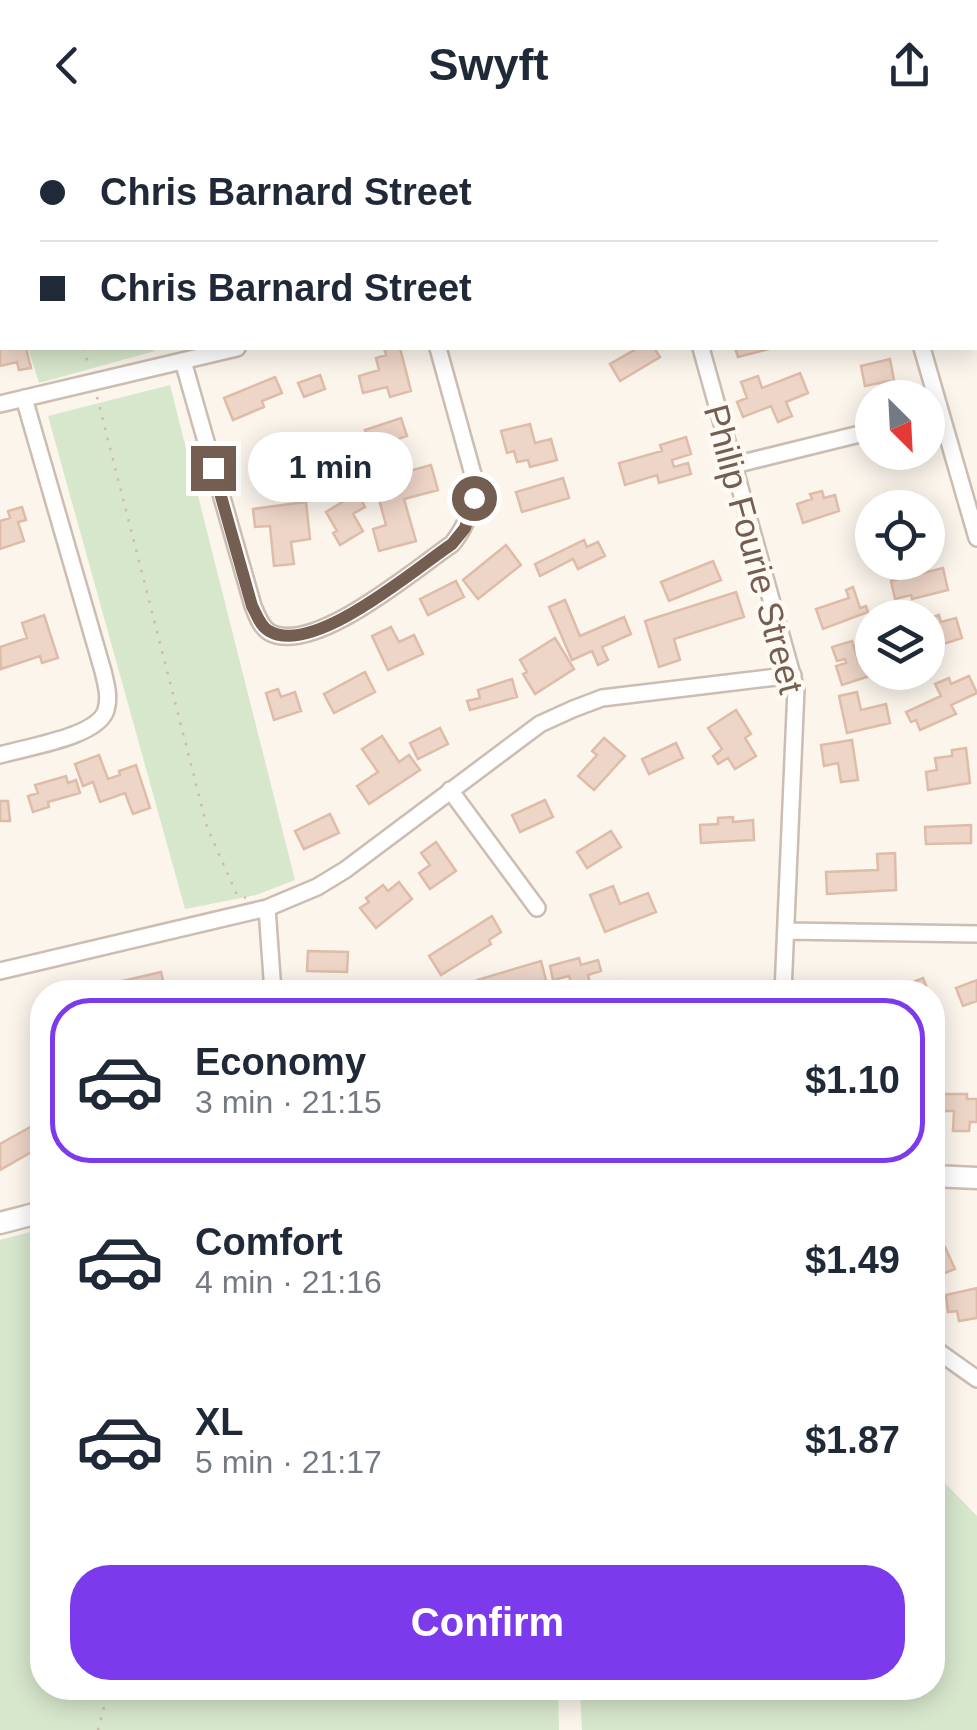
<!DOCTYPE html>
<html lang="en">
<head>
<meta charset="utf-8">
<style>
	:root { --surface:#fff; --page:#f6f6f7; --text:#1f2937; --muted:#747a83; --line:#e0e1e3; --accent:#7c3aed }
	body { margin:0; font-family:Arial,sans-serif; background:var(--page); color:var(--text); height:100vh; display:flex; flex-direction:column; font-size:38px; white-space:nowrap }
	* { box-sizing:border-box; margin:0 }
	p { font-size:32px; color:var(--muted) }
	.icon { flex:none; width:55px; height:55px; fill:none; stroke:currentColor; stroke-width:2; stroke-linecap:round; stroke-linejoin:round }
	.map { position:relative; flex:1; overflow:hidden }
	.details { position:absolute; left:30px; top:850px; width:915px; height:720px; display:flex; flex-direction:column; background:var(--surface); border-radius:40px; box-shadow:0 5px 25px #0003 }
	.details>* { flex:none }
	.hud { position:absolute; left:0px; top:0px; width:978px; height:220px; box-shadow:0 5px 25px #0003; display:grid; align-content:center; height:220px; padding:0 40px; background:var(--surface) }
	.needle { width:65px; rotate:156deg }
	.tools { position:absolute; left:855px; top:250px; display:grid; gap:20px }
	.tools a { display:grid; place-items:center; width:90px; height:90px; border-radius:50%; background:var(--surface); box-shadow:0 5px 25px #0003; font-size:50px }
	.end { position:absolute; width:45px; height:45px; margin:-22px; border:12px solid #745d51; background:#fff; box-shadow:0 0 0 5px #fff }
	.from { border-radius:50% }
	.bubble { position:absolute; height:70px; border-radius:35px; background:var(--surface); box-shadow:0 5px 25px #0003; font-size:32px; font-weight:600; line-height:70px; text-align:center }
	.hud b { display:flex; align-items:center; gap:35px; height:95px; font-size:38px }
	.hud b+b { border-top:2px solid var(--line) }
	.hud i { width:25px; height:25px; background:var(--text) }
	ul { padding:18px 0 0; list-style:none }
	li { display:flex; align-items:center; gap:30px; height:165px; margin:0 20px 15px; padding:0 20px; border:5px solid transparent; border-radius:40px }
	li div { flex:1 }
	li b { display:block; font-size:38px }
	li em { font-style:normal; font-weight:600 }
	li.on { border-color:var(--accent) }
	li>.icon { width:90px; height:90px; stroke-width:1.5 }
	.action { display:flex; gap:20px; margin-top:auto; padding:20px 40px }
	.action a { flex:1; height:115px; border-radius:40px; background:var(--accent); color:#fff; font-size:40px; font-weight:600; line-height:115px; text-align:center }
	header { display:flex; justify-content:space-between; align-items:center; height:130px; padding:0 40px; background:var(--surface); font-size:45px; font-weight:600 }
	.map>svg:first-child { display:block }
	.green { fill:#d7e7cc }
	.building { fill:#edd5c7; stroke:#debca9; stroke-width:2.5 }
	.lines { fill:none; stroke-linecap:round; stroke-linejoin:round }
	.street-casing { stroke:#ccbdb3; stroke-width:20 }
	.secondary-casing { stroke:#cebeb1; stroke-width:25 }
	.path { stroke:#d2b9aa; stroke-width:2.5; stroke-dasharray:2.5 8; stroke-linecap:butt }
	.street { stroke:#fff; stroke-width:15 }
	.secondary { stroke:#fff; stroke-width:20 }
	.route { stroke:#745d51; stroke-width:12 }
	.labels { text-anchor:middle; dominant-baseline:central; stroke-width:9; stroke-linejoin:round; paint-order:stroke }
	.street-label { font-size:35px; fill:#745d51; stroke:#fdf9f3 }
</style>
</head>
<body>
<header><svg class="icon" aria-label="back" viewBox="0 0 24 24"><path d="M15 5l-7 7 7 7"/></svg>Swyft<svg class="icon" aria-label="share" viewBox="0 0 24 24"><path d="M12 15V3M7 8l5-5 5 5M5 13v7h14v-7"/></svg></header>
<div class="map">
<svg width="977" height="1600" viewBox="0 0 977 1600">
	<rect width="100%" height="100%" fill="#fbf5ec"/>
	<path class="green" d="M28 218H154L155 221 39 253Z
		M170 255 295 750 256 765 185 779 48 286Z
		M42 1099V1558H558L559 1600H0V1110Z
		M938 1346 977 1386V1600H582L580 1558H932V1354Z"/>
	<path class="building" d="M0 214 2 218H26L31 238 19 240 17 232 0 236Z
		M384 218H400L411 261 390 267 387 257 363 263 359 246 379 240 376 228 386 225Z
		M638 218H654L660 227 620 251 610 234Z
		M735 218H773L738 227Z
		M890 229 894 250 865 256 861 236Z
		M800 243 808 263 786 272 792 286 778 292 771 276 743 287 737 272 747 268 741 252 758 246 762 258Z
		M320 245 325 259 304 267 298 253Z
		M275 247 282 263 262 271 264 277 233 290 224 268Z
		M401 288 407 306 371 318 365 300Z
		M530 294 535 313 551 309 557 330 530 337 528 330 517 332 514 321 507 323 501 301Z
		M686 307 691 324 672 330 674 337 688 333 691 344 659 353 657 345 625 355 619 333 662 321 660 315Z
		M307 311 310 340 281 343 278 314Z
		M431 335 438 360 404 369 416 411 379 421 373 399 386 395 378 366 391 363 387 347Z
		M563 348 569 368 522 382 516 362Z
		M822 361 824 368 835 365 839 381 803 393 797 374 812 369 810 364Z
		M357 363 365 377 353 384 363 401 340 415 333 403 337 401 326 382Z
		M306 372 310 409 291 412 294 434 274 436 270 396 255 397 253 379Z
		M22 377 26 390 18 392 24 411 0 419V391L10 388 8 381Z
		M584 410 587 417 598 412 605 426 578 439 573 429 540 446 535 434Z
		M506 415 521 435 478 469 463 450Z
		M713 431 721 450 669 471 661 452Z
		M943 438 948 460 912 469 911 465 895 469 891 451Z
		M456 451 464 467 428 485 420 469Z
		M853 457 860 478 866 476 868 482 823 499 816 479 849 468 846 460Z
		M736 462 744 487 674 509 680 530 659 537 645 491Z
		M565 470 580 506 624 487 631 504 602 517 608 530 598 535 592 521 572 530 549 477Z
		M44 485 58 528 42 533 40 526 1 539 0 517 27 508 22 493Z
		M939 485 941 492 956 488 962 508 928 519V489Z
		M391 497 399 512 414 505 423 524 388 540 372 506Z
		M555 508 574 539 535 564 523 544 527 542 520 530Z
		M852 511 858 530 872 525V542H882L842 555 836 536 846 533 845 529 837 531 832 517Z
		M365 542 375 562 334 583 324 564Z
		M969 546 977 563 951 575 956 584 920 600 916 590 911 592 906 582 941 566 935 554 949 548 951 554Z
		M512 549 517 567 470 580 467 571 480 568 478 560Z
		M278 559 281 567 295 562 301 581 274 590 266 563Z
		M857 562 861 580 886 574 890 593 847 603 839 566Z
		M736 580 751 604 745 608 756 626 735 639 728 628 718 634 713 626 722 619 708 598Z
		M440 598 448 614 418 629 410 613Z
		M382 606 399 632 409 625 420 640 369 674 357 656 378 642 362 619Z
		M604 608 625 626 594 660 578 646 597 625 592 621Z
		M852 610 858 650 841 652 838 633 824 636 821 615Z
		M676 613 683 628 649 644 642 629Z
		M966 618 970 653 928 660 926 642 937 640 935 628 952 626V620Z
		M99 625 108 649 120 645 119 641 136 635 150 678 133 684 125 663 100 672 93 652 83 656 75 634Z
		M66 646 68 653 76 650 80 663 48 672 49 677 33 682 28 666 38 663 35 655Z
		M545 670 553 687 520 702 512 685Z
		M0 671H8L10 691H0Z
		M330 684 339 703 304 719 295 701Z
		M733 687V692L753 690 754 710 701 713 700 695 718 694V688Z
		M971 695V713L926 714 925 697Z
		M611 701 621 717 587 738 577 722Z
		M436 712 456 741 430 759 419 743 430 735 421 723Z
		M895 723 896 760 827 764 826 742 878 740 877 724Z
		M399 752 412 769 376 798 360 778 369 772 366 768 383 755 388 761Z
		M613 756 620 774 648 763 656 782 605 802 590 765Z
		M492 786 501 802 489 810 491 814 441 845 429 826Z
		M308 821 348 822 347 842 307 841Z
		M579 828 581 835 598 830 601 841 588 845 591 858 616 851 619 862H574L569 846 553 850 550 836Z
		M541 831 546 850 502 862H480L477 850Z
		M161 842 166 862H121L118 852Z
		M923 848 928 861 924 862H873L888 856 890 861Z
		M977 850V871L963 876 956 858Z
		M942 964H967V969H977V992H970L969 1001H953L954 981H941Z
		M34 995 42 1016 0 1040V1014Z
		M945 1117 955 1139 932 1148V1123Z
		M977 1158V1188L959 1191 957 1181 948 1182 946 1165Z"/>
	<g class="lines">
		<g class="street-casing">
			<path id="street" d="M105 0 106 2
				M642 0 643 2
				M864 0 865 2
				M237 2 247 0
				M975 78 977 77
				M701 218 796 559 783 862
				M922 218 977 408
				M183 231 253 476C257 485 260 496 269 502 313 527 415 439 452 414 468 394 474 375 474 348L438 218
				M0 274 237 218
				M734 335 872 301
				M0 625C26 617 98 607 106 580 110 567 106 554 103 541L24 268
				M450 660 537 778
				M267 778 273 862
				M786 801 977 804
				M0 841 267 778 317 757 345 740 540 594 573 579 602 568 793 545
				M932 1217 977 1249"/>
		</g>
		<g class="secondary-casing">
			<path id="secondary" d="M932 1046 977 1048
				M0 1093 42 1082"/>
		</g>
		<path class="path" d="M3 0V2
			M83 218 89 235
			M97 267 207 697 236 763 246 768
			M98 1600 109 1558"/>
		<use href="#street" class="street"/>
		<use href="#secondary" class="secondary"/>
	</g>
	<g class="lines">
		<path class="route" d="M213 338 252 476C257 485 260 496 269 501 313 527 415 439 452 414L465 398 474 368"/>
	</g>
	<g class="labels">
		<g class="street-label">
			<text transform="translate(754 419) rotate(75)">Philip Fourie Street</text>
		</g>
	</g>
</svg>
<div class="tools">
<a><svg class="needle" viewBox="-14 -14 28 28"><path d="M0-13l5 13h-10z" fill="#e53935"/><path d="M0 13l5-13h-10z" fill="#747a83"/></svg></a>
<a><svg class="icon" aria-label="locate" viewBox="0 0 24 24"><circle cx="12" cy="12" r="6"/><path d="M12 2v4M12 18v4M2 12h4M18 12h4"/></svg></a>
<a><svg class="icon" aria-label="layers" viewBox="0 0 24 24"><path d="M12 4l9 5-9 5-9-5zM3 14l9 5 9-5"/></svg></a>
</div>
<i class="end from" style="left:474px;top:368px"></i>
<i class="end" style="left:213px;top:338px"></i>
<div class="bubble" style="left:248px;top:302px;width:165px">1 min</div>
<div class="hud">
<b><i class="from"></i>Chris Barnard Street</b>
<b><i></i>Chris Barnard Street</b>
</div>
<section class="details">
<ul>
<li class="on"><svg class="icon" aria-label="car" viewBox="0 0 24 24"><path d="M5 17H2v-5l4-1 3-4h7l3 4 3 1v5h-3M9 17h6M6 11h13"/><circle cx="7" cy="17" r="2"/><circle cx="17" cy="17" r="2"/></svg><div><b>Economy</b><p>3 min · 21:15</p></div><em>$1.10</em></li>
<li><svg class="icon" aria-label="car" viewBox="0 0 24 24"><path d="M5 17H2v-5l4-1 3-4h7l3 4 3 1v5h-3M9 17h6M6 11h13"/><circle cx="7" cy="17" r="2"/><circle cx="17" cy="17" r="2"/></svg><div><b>Comfort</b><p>4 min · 21:16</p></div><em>$1.49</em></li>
<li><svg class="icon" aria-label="car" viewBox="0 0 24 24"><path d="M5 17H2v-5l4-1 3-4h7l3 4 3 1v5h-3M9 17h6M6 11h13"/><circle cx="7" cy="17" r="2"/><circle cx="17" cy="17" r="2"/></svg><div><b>XL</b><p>5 min · 21:17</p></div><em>$1.87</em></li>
</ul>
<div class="action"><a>Confirm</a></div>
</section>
</div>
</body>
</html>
